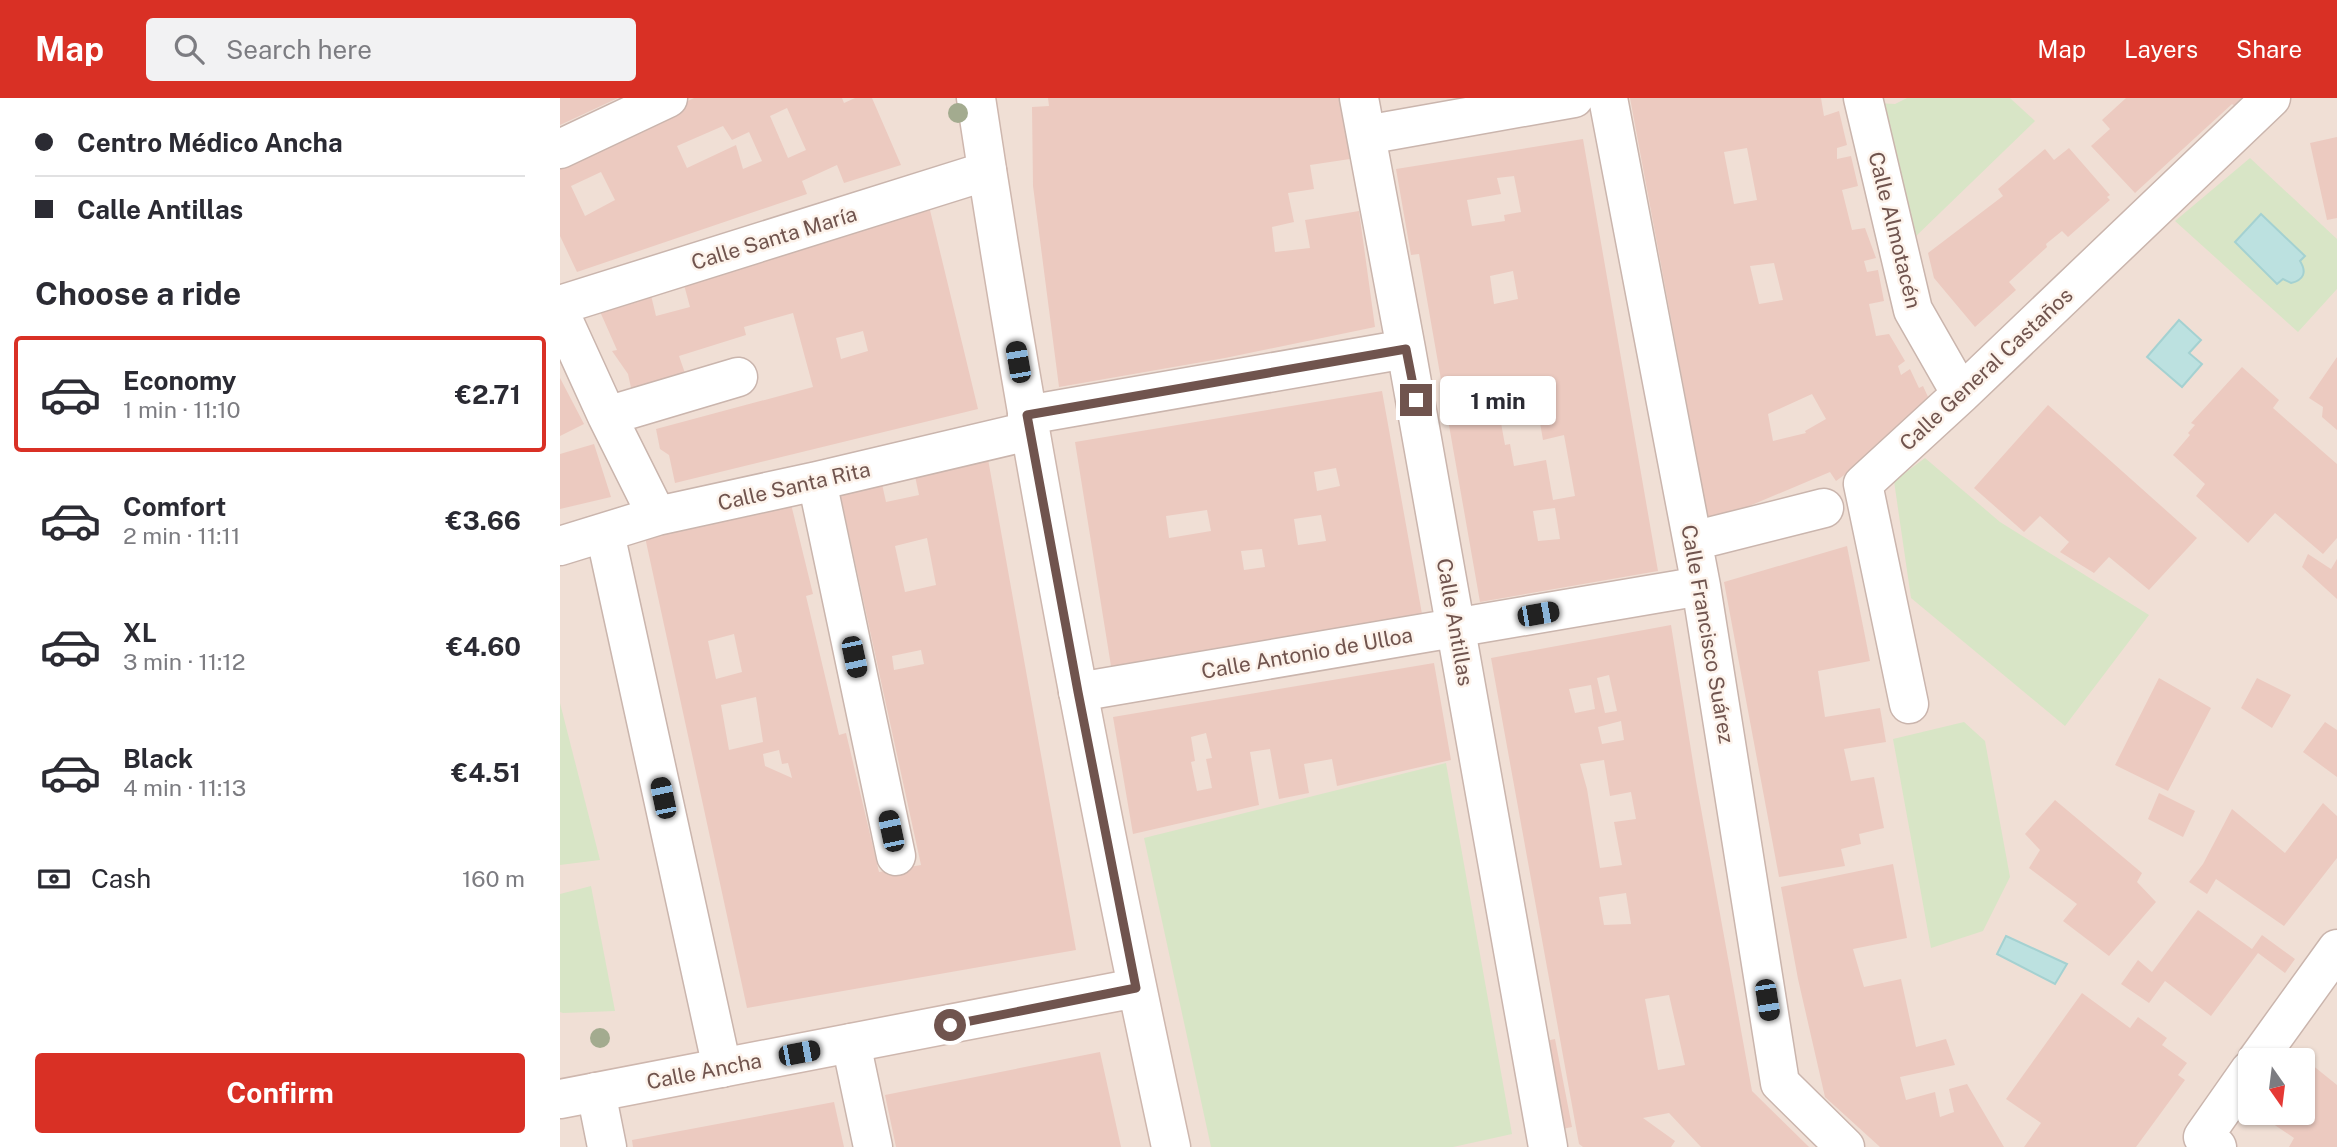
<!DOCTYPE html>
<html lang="en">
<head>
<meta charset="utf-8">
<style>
	:root { --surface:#fff; --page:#f2f2f3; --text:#2b2b33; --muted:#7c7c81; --line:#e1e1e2; --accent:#d93025 }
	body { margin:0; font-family:"Public Sans",sans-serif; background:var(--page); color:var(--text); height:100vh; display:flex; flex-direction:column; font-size:26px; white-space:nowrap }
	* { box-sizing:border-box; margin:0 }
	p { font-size:23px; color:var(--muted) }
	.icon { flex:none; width:38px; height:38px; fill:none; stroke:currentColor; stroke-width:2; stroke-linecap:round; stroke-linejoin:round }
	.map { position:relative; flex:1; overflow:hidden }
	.details { display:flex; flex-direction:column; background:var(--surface); width:560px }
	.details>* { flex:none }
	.hud { display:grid; align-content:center; height:154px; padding:0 35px; background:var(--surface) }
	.needle { width:46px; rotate:166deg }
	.fabs { position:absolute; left:1678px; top:950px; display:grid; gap:14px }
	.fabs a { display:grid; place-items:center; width:77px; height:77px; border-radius:7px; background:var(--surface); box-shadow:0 2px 5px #0004; font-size:35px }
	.end { position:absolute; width:32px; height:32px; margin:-16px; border:9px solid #70544e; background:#fff; box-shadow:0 0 0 4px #fff }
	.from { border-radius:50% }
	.bubble { position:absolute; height:49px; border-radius:7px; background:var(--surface); box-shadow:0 2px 5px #0004; font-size:23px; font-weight:700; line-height:49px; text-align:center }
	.car { position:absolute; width:21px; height:42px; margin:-21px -10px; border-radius:9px; box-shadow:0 0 5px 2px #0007; background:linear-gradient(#222 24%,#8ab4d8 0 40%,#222 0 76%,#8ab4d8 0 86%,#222 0) }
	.hud b { display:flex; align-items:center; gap:24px; height:66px; font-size:26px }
	.hud b+b { border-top:2px solid var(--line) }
	.hud i { width:18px; height:18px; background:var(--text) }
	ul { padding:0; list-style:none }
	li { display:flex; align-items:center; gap:21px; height:116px; margin:0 14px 10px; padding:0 21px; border:4px solid transparent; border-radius:7px }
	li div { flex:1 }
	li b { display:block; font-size:26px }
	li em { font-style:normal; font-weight:700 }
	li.active { border-color:var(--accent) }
	li>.icon { width:63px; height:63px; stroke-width:1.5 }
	h2 { padding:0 35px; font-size:32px; line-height:84px }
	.pay { display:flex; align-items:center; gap:18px; height:77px; padding:0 35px; font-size:26px }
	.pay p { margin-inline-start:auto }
	.action { display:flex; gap:14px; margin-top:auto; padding:14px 35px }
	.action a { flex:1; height:80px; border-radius:7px; background:var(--accent); color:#fff; font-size:28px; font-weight:700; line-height:80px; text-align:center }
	header { display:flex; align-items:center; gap:42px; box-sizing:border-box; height:98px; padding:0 35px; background:var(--accent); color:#fff }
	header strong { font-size:33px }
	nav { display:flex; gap:38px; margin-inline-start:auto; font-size:24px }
	.search { width:490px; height:63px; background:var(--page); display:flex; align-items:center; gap:18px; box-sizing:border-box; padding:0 24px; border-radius:7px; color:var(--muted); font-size:26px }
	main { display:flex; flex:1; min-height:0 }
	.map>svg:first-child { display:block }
	.residential { fill:#f0dfd5; fill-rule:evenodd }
	.green { fill:#d8e5c6 }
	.water { fill:#bce1e0; stroke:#a4d1d1; stroke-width:2 }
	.building { fill:#eccac0; fill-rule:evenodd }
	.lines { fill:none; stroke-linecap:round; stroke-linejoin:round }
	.street-casing { stroke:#cab5ad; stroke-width:41 }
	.secondary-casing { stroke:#ceb7ae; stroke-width:41 }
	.street { stroke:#fff; stroke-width:38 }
	.secondary { stroke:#fff; stroke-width:38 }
	.tree { fill:#a3ab8f }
	.route { stroke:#70544e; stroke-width:9 }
	.labels { text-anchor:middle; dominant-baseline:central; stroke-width:5; stroke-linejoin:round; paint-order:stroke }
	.street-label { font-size:21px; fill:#70544e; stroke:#fdf3eb }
</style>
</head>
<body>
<header>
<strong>Map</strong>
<div class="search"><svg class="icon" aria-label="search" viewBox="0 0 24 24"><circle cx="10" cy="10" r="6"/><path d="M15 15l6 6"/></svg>Search here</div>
<nav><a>Map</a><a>Layers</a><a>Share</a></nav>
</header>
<main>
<section class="details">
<div class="hud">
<b><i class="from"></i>Centro Médico Ancha</b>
<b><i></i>Calle Antillas</b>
</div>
<h2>Choose a ride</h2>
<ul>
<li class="active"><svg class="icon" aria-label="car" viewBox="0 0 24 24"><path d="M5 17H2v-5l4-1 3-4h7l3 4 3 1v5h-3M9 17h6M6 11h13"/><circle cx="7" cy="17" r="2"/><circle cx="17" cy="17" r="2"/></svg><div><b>Economy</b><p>1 min · 11:10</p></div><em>€2.71</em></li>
<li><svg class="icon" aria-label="car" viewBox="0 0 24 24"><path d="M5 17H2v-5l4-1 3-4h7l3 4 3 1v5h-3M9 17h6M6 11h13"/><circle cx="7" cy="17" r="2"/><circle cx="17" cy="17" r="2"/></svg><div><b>Comfort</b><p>2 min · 11:11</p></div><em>€3.66</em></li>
<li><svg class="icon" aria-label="car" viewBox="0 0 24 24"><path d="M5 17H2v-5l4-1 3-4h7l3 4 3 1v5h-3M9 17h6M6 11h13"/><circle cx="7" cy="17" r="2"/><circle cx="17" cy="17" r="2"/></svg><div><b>XL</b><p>3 min · 11:12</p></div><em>€4.60</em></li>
<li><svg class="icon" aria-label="car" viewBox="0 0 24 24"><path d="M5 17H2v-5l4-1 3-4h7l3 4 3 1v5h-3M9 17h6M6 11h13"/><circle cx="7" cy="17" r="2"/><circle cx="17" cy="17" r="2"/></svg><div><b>Black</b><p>4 min · 11:13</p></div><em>€4.51</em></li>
</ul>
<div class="pay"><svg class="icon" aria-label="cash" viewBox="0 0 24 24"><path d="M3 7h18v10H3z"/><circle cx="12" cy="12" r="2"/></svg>Cash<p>160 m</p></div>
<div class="action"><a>Confirm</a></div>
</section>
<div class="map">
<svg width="1777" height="1049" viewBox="0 0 1777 1049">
	<rect width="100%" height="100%" fill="#faeee6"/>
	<path class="residential" d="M0 0H1777V1049H0ZM1690 962H1743V1015H1690Z"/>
	<path class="green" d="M1347 0H1450L1475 23 1352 142 1318 5 1335 6Z
		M1690 60 1777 141V191L1738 234 1615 123Z
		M1365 360 1440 424 1589 517 1505 628 1351 500 1334 383Z
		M0 605 40 762 0 767Z
		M1404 624 1425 643 1450 779 1423 833 1371 850 1333 641Z
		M886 665 952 1036 893 1049H651L584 740Z
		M31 788 55 913 3 915 0 914V796Z"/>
	<path class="water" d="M1701 116 1745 158 1740 163C1747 174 1744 182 1731 185L1723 181 1717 186 1675 144Z
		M1619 222 1641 242 1629 255 1642 266 1622 289 1587 259Z
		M1446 838 1507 866 1495 886 1437 856Z"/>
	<path class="building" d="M0 0H58L0 27Z
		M134 0H282L284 5 295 0H312L341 67 284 85 277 67 242 83 247 96 17 174 0 138V65ZM227 10 246 52 228 60 210 18ZM163 28 172 42 189 34 202 63 183 71 176 47 127 70 117 48ZM41 74 55 102 25 118 11 88Z
		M488 0H780L790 61 750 67 754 91 728 95 734 124 712 129 715 154 750 150 745 122 799 113 815 229 665 260 499 289 473 88 472 9 489 8Z
		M1070 0H1261L1264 18 1279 13 1287 47 1277 50V61L1291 58 1298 88 1282 92 1292 132 1305 130 1316 160 1304 163 1307 174 1318 172 1324 203 1309 206 1316 238 1329 236 1345 263 1338 268 1341 277 1350 271 1359 290 1363 288 1374 312 1276 383 1270 374 1149 425ZM1187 50 1197 102 1174 106 1164 54ZM1214 165 1223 202 1199 206 1190 168ZM1252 296 1266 321 1245 333 1246 335 1213 343 1208 316Z
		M1566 0H1695L1682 12 1672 6 1575 95 1531 48 1550 31 1542 22Z
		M1777 39V120L1767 122 1750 45Z
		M1023 41 1098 473 920 504 859 156 851 157 836 71ZM954 78 961 114 944 117 945 123 912 128 907 102 941 96 937 80ZM953 173 958 201 934 206 930 178ZM979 319 983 342 1004 337 1015 398 993 402 986 362 954 368 950 346 945 347 941 325ZM995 410 1000 441 978 443 973 413Z
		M1509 50 1550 97 1547 99 1550 102 1508 139 1502 133 1486 146 1487 149 1449 184 1456 192 1415 229 1374 180 1368 155 1443 98 1438 91 1485 51 1494 62Z
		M369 108 418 311 115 385 109 357 100 351 96 331 253 289 233 215 184 229 186 237 119 258 126 278 72 294 68 276 52 253 57 252 38 209 90 193 96 218 130 209 123 183ZM303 233 308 253 281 261 276 240Z
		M1777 259V332L1762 319 1763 309 1749 300Z
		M1682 269 1719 302 1713 310 1777 366V440L1763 456 1715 415 1688 445 1636 398 1645 386 1613 357 1630 337 1628 335 1635 327 1631 325Z
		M0 280 24 326 0 338Z
		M822 293 862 516 551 568 515 344ZM776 370 780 388 757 393 754 374ZM647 412 651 433 609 440 606 418ZM761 417 766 443 738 447 734 421ZM702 451 705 469 684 472 681 453Z
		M1488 307 1637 440 1589 492 1549 459 1534 475 1500 454 1509 444 1480 418 1464 434 1414 390Z
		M34 346 51 399 0 411V356Z
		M428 361 516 852 187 910 85 439 231 406 253 496 246 498 279 637 286 635 319 774 361 767 280 395 322 386 326 404 359 397 355 378ZM367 440 376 487 345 494 335 448ZM174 536 182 574 156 581 148 543ZM361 552 364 566 334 572 332 558ZM196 599 203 644 169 652 161 607ZM219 652 222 666 228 665 232 680 205 668 203 656Z
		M1287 448 1310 563 1258 573 1265 619 1320 610 1326 644 1284 651 1291 683 1314 679 1324 730 1299 736 1301 746 1281 751 1285 768 1219 779 1164 484Z
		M1748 456 1771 471 1777 461V501L1742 469Z
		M1111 527 1136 683 1192 993 1249 1049H1141L1109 1015 1083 1020 1115 1043 1111 1049H1023L1019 1046 931 560ZM1049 577 1057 613 1045 615 1037 580ZM1031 587 1035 611 1015 615 1009 591ZM1061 623 1064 642 1042 646 1038 629ZM1044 662 1050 698 1071 694 1076 721 1054 724 1062 767 1040 770 1027 691 1020 666ZM1066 795 1071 826 1044 827 1039 799ZM1109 897 1125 967 1098 972 1085 901Z
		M874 565 891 662 777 688 772 661 744 666 749 695 719 701 710 651 690 654 699 707 573 736 553 619ZM646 635 652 660 646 661 652 690 637 693 631 664 635 663 631 639Z
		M1599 580 1651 610 1608 693 1555 667Z
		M1697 580 1731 597 1712 630 1681 610Z
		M1765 624 1777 632V679L1743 654Z
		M1599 695 1635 713 1623 739 1588 721Z
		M1495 702 1582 775 1577 784 1596 804 1549 858 1503 823 1517 806 1469 770 1480 752 1465 736Z
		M1763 705 1777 718V760L1724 828 1656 781 1647 796 1629 784 1643 766 1672 711 1725 755Z
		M1333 766 1347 840 1293 851 1304 889 1341 881 1356 949 1386 941 1395 967 1340 979 1346 1002 1375 994 1380 1019 1394 1014 1389 991 1407 986 1444 1049H1320L1265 999 1238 881 1221 789Z
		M1638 812 1692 851 1702 837 1735 861 1725 875 1698 855 1651 918 1605 883 1589 905 1561 886 1578 862 1592 874Z
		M1522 895 1570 930 1578 919 1607 940 1602 947 1627 965 1618 977 1625 982 1576 1049H1464L1481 1025 1446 1001Z
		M995 941 1012 1029 997 1032 981 944Z
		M540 954 561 1049H336L325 997Z
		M1746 962 1777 987V1049H1729L1734 1040 1706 1021 1711 1015H1743V967Z
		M274 1004 284 1049H73L72 1042Z"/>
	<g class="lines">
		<g class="street-casing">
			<path id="street" d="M799 0 846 251 988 1049
				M1048 0 1141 488 1220 985 1285 1049
				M1303 0 1353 212 1401 296
				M806 37 1014 0
				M0 51 108 0
				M0 207 427 73
				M0 215 47 318 97 418
				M467 317 846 251
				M47 318 178 279
				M257 383 336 758
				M45 435 162 970
				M1133 443 1264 410
				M0 448 97 418 257 383 469 333
				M518 594 1141 488
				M1349 606 1303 386 1401 296 1711 0
				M291 945 313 1049
				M1697 962 1777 851
				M36 994 47 1049
				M1657 1049 1643 1039 1690 972"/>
		</g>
		<g class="secondary-casing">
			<path id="secondary" d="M416 0C469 352 536 701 611 1049
				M0 1001 576 890"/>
		</g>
		<use href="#street" class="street"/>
		<use href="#secondary" class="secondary"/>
	</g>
	<g class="tree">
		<circle cx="398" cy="15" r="10"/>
		<circle cx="40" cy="940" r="10"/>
	</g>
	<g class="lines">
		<path class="route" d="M390 927 576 890 518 594 467 317 846 251 856 302"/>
	</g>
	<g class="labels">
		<g class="street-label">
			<text transform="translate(1335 132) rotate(76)">Calle Almotacén</text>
			<text transform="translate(214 140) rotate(-17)">Calle Santa María</text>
			<text transform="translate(1426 271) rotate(-43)">Calle General Castaños</text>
			<text transform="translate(234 388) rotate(-13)">Calle Santa Rita</text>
			<text transform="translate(895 524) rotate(80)">Calle Antillas</text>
			<text transform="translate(1148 536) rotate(80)">Calle Francisco Suárez</text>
			<text transform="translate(747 555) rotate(-10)">Calle Antonio de Ulloa</text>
			<text transform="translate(144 973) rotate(-11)">Calle Ancha</text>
		</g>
	</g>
</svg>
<div class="fabs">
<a><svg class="needle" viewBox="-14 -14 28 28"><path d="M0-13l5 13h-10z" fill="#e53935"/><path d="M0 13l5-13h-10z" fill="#7c7c81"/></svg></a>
</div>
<i class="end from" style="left:390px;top:927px"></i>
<i class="end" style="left:856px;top:302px"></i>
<div class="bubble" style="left:880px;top:278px;width:116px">1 min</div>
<i class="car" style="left:458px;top:264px;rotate:350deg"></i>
<i class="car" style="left:978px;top:516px;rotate:80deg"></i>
<i class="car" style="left:294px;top:559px;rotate:168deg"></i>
<i class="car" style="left:103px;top:700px;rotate:348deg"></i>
<i class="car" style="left:331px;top:733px;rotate:348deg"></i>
<i class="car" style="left:1207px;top:902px;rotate:171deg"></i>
<i class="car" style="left:239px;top:955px;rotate:79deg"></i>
</div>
</main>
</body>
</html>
